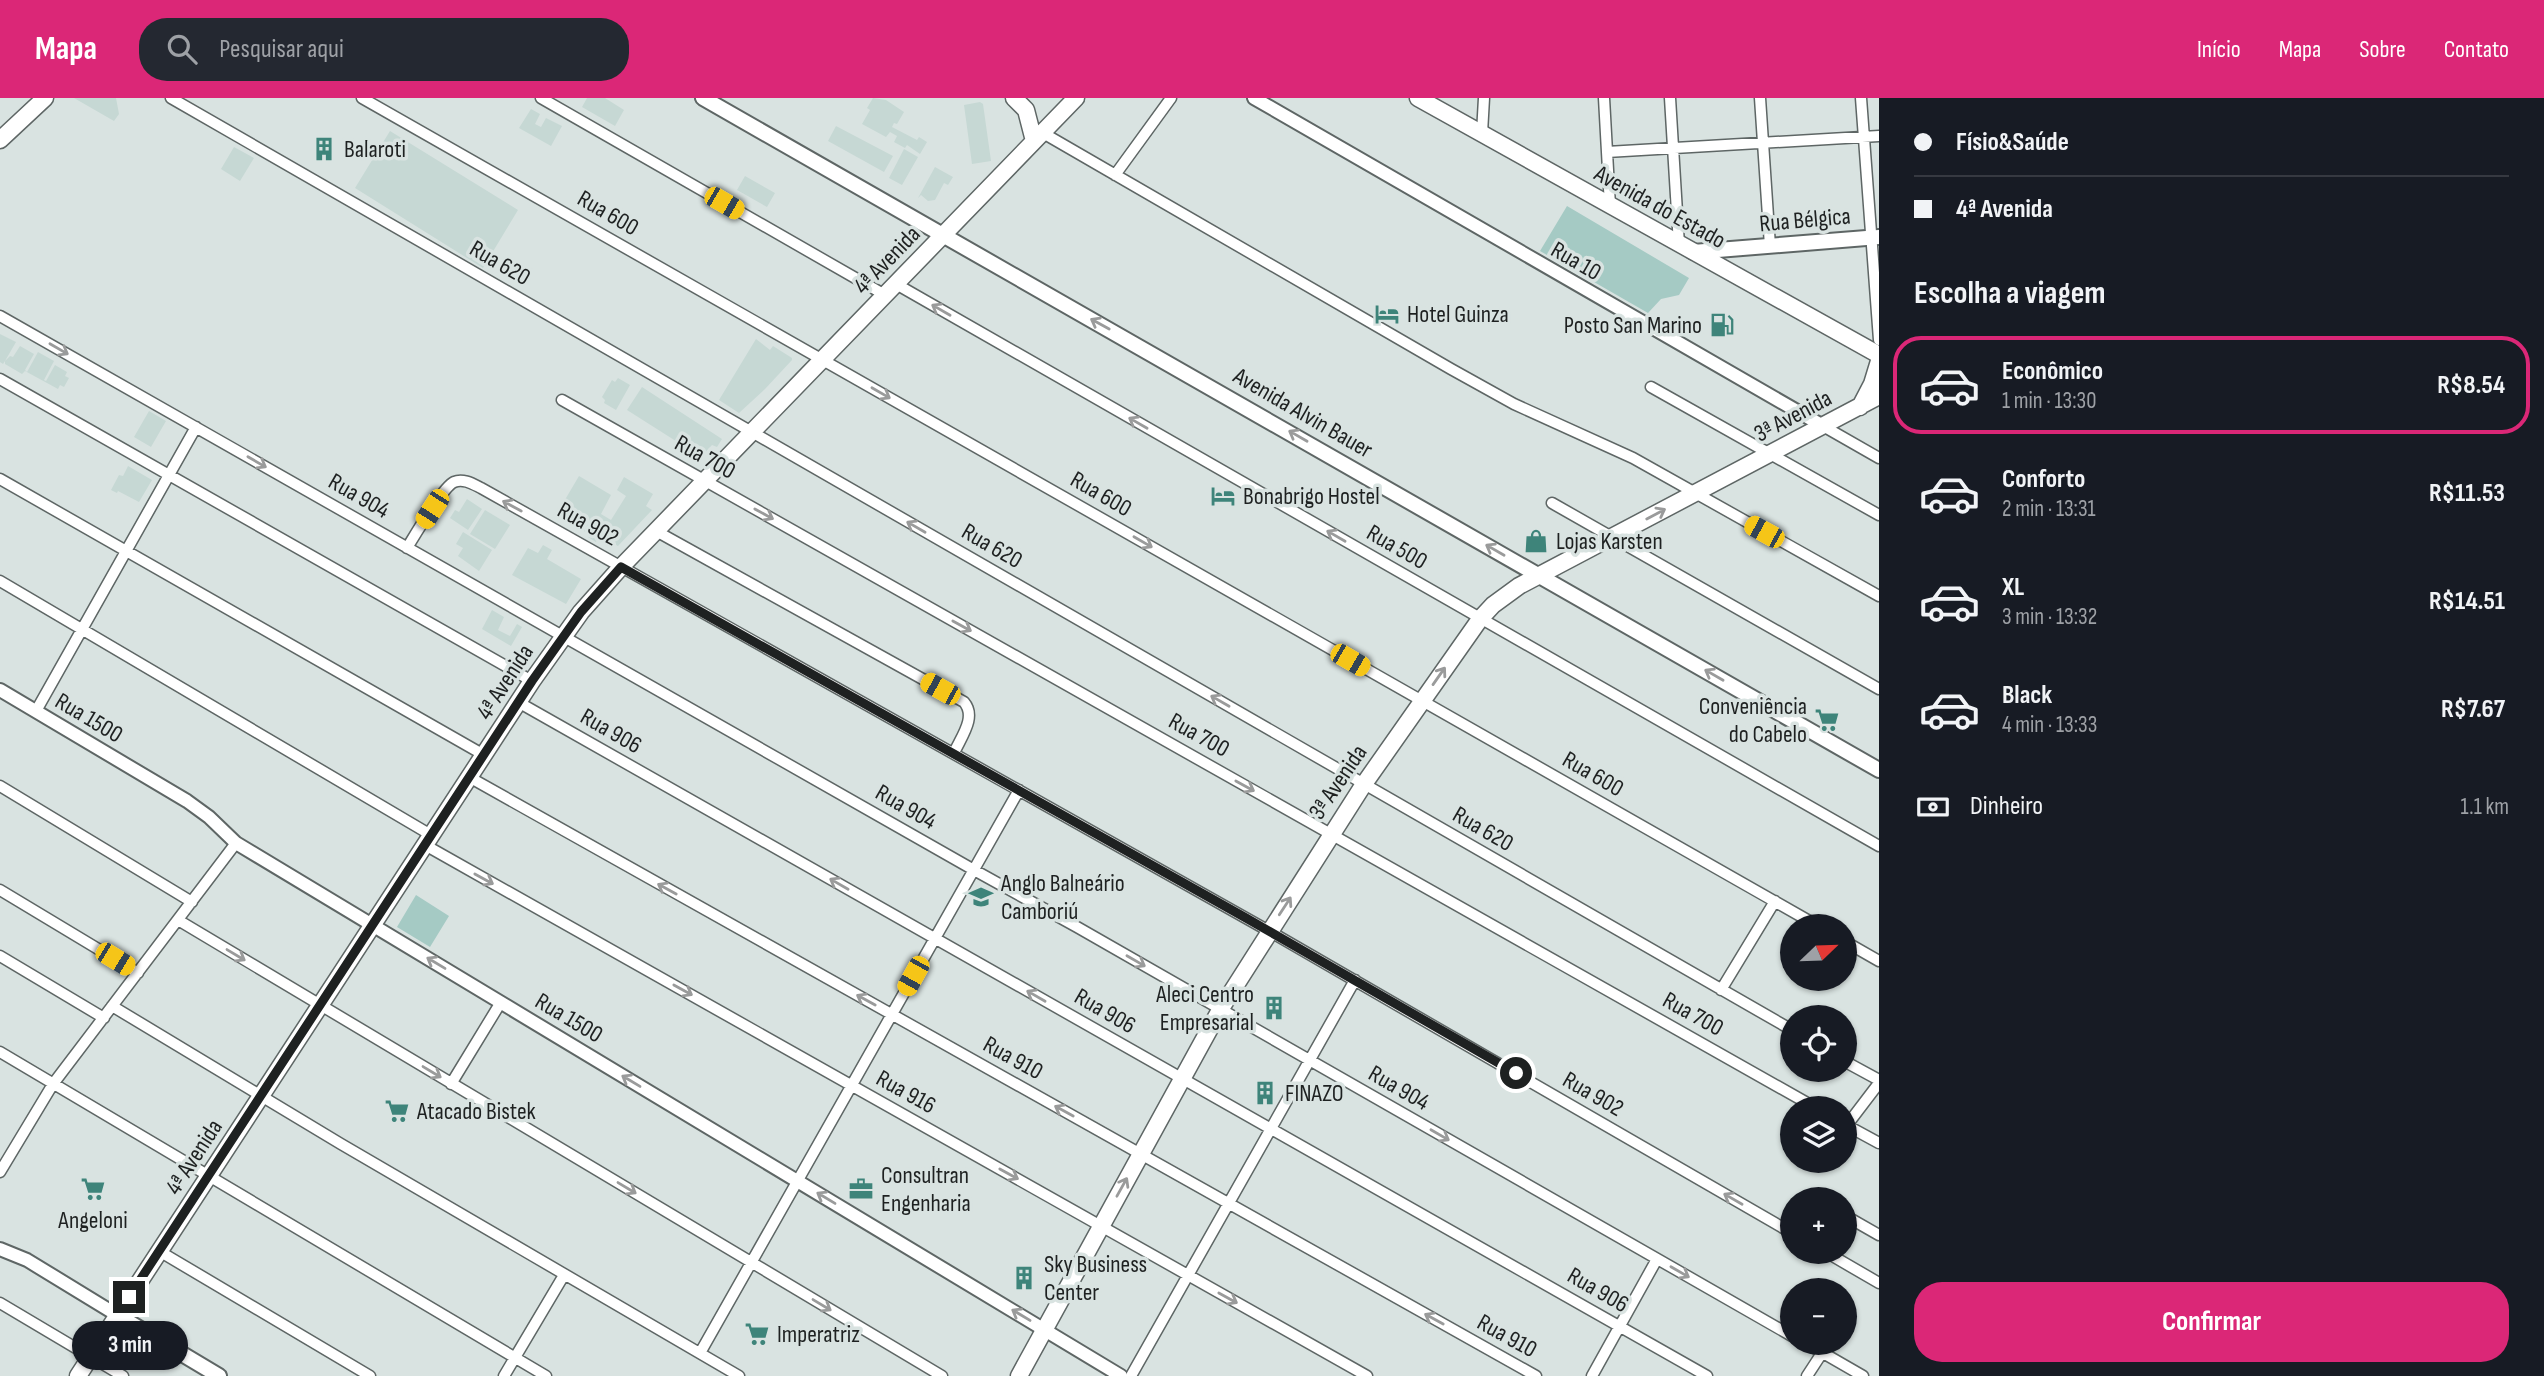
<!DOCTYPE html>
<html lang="pt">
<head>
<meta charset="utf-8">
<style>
	:root { --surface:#171b24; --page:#242831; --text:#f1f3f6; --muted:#9ea1a6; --line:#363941; --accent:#db2777 }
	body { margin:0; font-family:"Sofia Sans Condensed",sans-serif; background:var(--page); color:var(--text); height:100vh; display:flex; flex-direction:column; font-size:26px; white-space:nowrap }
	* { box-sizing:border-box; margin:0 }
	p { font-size:23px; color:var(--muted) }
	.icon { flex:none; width:38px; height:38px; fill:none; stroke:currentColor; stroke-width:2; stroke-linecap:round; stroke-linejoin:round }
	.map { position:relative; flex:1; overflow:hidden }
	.panel { display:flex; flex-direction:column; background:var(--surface); width:665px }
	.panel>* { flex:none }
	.hud { display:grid; align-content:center; height:154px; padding:0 35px; background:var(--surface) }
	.needle { width:46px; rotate:67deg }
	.controls { position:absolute; left:1780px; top:816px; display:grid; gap:14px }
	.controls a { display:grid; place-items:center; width:77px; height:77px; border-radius:50%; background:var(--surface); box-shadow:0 2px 5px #0004; font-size:35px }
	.end { position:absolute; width:32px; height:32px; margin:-16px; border:9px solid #1e2121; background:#fff; box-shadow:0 0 0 4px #fff }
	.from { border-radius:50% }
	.bubble { position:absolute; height:49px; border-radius:24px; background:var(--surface); box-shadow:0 2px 5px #0004; font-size:23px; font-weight:700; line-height:49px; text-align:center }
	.car { position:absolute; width:21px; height:42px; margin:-21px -10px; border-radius:9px; box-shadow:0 0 5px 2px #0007; background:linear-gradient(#f5c518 24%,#345 0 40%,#f5c518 0 76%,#345 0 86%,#f5c518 0) }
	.hud b { display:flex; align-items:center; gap:24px; height:66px; font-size:26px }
	.hud b+b { border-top:2px solid var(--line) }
	.hud i { width:18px; height:18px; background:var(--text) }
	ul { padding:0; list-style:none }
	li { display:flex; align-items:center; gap:21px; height:98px; margin:0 14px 10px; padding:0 21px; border:4px solid transparent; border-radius:28px }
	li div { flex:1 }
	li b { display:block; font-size:26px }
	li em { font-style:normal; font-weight:700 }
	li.current { border-color:var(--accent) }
	li>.icon { width:63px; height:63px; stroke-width:1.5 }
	h2 { padding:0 35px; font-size:32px; line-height:84px }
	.pay { display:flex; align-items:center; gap:18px; height:77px; padding:0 35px; font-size:26px }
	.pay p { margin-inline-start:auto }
	.action { display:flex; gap:14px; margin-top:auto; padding:14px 35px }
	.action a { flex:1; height:80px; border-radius:28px; background:var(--accent); color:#fff; font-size:28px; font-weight:700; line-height:80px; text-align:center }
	header { display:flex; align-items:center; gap:42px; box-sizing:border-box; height:98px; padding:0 35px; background:var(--accent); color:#fff }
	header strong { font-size:33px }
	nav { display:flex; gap:38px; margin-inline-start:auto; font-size:24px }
	.search { width:490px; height:63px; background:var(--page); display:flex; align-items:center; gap:18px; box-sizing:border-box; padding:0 24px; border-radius:28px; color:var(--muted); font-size:26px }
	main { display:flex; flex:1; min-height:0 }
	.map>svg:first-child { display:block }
	.built { fill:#c6d8d4 }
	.green { fill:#a5cac4 }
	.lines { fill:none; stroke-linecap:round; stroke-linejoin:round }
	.minor-casing { stroke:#5e6665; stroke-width:13 }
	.tertiary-casing { stroke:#5e6665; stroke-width:16 }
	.secondary-casing { stroke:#5e6665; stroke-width:18 }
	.primary-casing { stroke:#5e6665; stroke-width:19 }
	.minor { stroke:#fff; stroke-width:10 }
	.tertiary { stroke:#fff; stroke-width:12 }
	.secondary { stroke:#fff; stroke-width:14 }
	.primary { stroke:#fff; stroke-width:16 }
	.oneway { stroke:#9a9b9b }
	.route { stroke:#1e2121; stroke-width:9 }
	.labels { text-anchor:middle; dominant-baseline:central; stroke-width:7; stroke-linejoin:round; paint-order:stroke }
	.poi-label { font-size:24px; fill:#1e2121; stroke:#d9e3e1; text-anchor:start }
	.street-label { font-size:24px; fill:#1e2121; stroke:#d9e3e1 }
</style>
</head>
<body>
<header>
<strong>Mapa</strong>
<div class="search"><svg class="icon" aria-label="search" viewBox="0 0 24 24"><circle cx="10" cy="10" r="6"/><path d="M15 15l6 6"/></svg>Pesquisar aqui</div>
<nav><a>Início</a><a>Mapa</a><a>Sobre</a><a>Contato</a></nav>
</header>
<main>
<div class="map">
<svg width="1879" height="1278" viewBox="0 0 1879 1278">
	<rect width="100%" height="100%" fill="#d9e3e1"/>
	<path class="built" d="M74 0H116L119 16 114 23Z
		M587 0H605L624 12 615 28 582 9Z
		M873 0 886 2 904 14 897 26 894 25 892 29 917 42 919 39 927 44 920 56 907 47 905 50 894 44 897 38 890 34 886 39 862 26 870 12 867 10Z
		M980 4 983 6 991 63 972 66 964 7Z
		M531 11 540 16 535 26 541 29 546 20 562 28 551 48 519 30Z
		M836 28 893 58 884 74 828 43Z
		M390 33 518 112 483 170 355 90Z
		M234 49 254 60 240 83 221 71Z
		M904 51 918 59 902 87 889 80Z
		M935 69 953 79 948 87 944 85 935 102 928 103 921 97 918 100Z
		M745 78 775 95 767 109 737 92Z
		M0 236 16 244 5 263 10 258 13 259 20 248 34 256 25 272 27 274 38 254 54 263 44 282 46 283 55 267 67 274 65 278 69 280 64 289 60 287 58 291 25 273 22 276 5 266V263L3 266 0 264Z
		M756 241 770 252 773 248 792 260V262L765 291 739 315 719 302Z
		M618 280 630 287 616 312 604 305 605 302 602 299 612 282 615 284Z
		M642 289 722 341 717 349 712 347 701 359 627 312Z
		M149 313 166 323 151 349 134 339Z
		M128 368 152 382 139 404 118 393 117 395 111 392 119 377 123 378Z
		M579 378 611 397 601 416 611 422 626 398 617 392 624 379 653 396 646 408 652 412 618 448 605 441 604 443 598 440 596 444 588 439 589 436 556 417Z
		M467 401 482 411 468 432 450 420 455 412 459 414Z
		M485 412 510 427 495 451 470 436Z
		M463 434 492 452 479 473 458 458 463 450 456 446Z
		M543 447 552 452 547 461 581 481 566 506 512 477 528 450 538 455Z
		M492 512 504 519 498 532 510 538 517 526 522 529 511 548 482 531Z"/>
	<path class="green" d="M1567 108 1689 180 1679 197 1661 201 1648 215 1540 153Z
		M416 797 449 818 430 849 397 829Z"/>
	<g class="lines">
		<g class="minor-casing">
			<path id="minor" d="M171 0 1792 932
				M362 0 1818 828
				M541 0 885 197
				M1604 0 1610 108
				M1670 0 1679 147
				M1760 0 1770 148
				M1861 0 1879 242
				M1043 35 1451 271 1514 306 1633 360 1879 498
				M1482 35 1484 0
				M1607 54 1879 38
				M1115 77 1171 0
				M896 186 1879 748
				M0 218 974 772 1077 829 1792 1238
				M0 281 532 583
				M1651 289 1879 417
				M562 302 1816 1010
				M1823 328 1879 360
				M0 381 484 657
				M1552 405 1879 591
				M656 433 964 604C977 619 961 639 954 655
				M407 450C415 437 443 389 454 384 463 380 473 386 481 390L1269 833 1792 1135
				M0 483 431 737
				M518 604 1707 1278
				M36 613 196 329
				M469 679 1536 1278
				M0 688 192 804
				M425 747 1367 1278
				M0 792 138 875
				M178 822 942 1278
				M1844 843 1879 863
				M0 858 104 920
				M1721 892 1775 803
				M112 908 341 1046 739 1278
				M0 954 546 1278
				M1844 963 1879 982
				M451 986 501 904
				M1844 1026 1879 1045
				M1847 1027 1879 985
				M0 1074 53 986 236 745
				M1844 1117 1879 1137
				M159 1153 370 1278
				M1824 1153 1879 1185
				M0 1205 123 1278
				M1804 1244 1863 1278
				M700 1255 1019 692
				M504 1278 564 1177
				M1131 1278 1355 882
				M1592 1278 1657 1161
				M1807 1278 1822 1255"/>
		</g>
		<g class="tertiary-casing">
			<path id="tertiary" d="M1254 0 1823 328
				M0 592 187 703 209 719 236 745 1121 1278
				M0 1151 27 1162 117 1217"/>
		</g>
		<g class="secondary-casing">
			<path id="secondary" d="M703 0 1879 672
				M1693 154 1879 139
				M117 1217 219 1278"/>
		</g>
		<g class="primary-casing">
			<path id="primary" d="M1014 0 1026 12 1034 43
				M1418 0 1879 257
				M0 42 45 0
				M1860 309 1872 286 1879 263
				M78 1278 532 583 581 514 621 469 1076 0
				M1019 1278 1220 912 1364 686 1480 521 1493 507 1519 488 1879 298"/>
		</g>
		<use href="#minor" class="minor"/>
		<use href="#tertiary" class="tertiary"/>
		<use href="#secondary" class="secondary"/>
		<use href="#primary" class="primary"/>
	</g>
	<defs><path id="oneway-shaft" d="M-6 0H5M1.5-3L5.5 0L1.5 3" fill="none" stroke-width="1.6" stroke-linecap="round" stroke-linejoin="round" transform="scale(1.75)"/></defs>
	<g class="oneway">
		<use href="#oneway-shaft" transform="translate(941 212) rotate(-150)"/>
		<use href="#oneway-shaft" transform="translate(1100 226) rotate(-151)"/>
		<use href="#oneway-shaft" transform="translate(59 251) rotate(30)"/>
		<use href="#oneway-shaft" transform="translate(881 295) rotate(30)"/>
		<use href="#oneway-shaft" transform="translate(1138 325) rotate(-150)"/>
		<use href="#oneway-shaft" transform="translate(1298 338) rotate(-150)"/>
		<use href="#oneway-shaft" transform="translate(257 364) rotate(30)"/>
		<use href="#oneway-shaft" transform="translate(512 408) rotate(-151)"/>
		<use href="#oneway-shaft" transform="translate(764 416) rotate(29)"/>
		<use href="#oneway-shaft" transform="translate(1656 416) rotate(-28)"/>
		<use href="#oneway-shaft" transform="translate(916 429) rotate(-150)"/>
		<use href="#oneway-shaft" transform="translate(1336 438) rotate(-150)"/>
		<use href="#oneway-shaft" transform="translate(1143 444) rotate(30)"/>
		<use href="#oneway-shaft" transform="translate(1495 452) rotate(-150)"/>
		<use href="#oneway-shaft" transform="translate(962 528) rotate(29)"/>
		<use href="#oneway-shaft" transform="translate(1714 577) rotate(-150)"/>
		<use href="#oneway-shaft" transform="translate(1439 578) rotate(-55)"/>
		<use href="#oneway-shaft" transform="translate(1220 603) rotate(-150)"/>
		<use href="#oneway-shaft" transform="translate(1245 688) rotate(29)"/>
		<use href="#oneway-shaft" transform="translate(484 781) rotate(29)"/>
		<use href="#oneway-shaft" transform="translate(839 786) rotate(-150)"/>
		<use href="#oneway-shaft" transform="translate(667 791) rotate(-151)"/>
		<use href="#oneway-shaft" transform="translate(1285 808) rotate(-57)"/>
		<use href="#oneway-shaft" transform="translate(236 857) rotate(31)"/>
		<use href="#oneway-shaft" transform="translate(1136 863) rotate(30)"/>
		<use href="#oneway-shaft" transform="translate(436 865) rotate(-149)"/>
		<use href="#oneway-shaft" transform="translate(683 892) rotate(29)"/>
		<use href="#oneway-shaft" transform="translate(1036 898) rotate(-150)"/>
		<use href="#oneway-shaft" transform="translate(866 902) rotate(-151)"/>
		<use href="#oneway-shaft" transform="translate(432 974) rotate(31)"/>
		<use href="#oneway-shaft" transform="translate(631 983) rotate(-149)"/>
		<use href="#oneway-shaft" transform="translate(1064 1013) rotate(-151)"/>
		<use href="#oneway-shaft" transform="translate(1440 1037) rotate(30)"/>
		<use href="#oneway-shaft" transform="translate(1009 1076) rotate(29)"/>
		<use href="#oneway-shaft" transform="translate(1122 1089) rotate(-61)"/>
		<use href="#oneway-shaft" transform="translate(627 1090) rotate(31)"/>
		<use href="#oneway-shaft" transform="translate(826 1100) rotate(-149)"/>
		<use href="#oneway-shaft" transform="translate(1733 1101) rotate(-150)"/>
		<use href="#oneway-shaft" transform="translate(1680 1174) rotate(30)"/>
		<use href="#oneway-shaft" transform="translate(1228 1200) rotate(29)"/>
		<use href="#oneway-shaft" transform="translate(822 1207) rotate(31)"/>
		<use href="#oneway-shaft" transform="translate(1021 1217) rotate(-149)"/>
		<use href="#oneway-shaft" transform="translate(1434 1221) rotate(-151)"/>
	</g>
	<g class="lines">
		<path class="route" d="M129 1199 532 583 581 514 621 469 1246 820 1516 975"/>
	</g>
	<defs>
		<g id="building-bare" transform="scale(1.89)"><path d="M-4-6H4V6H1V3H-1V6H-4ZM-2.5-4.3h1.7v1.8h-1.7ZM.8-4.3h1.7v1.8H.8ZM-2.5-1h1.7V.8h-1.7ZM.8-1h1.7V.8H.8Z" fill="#3e847a" stroke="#d9e3e1" stroke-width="2.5" paint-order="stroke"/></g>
		<g id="hotel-bare" transform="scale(1.89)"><path d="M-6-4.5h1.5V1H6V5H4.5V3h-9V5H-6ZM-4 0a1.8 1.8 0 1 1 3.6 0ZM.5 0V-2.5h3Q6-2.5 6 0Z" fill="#3e847a" stroke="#d9e3e1" stroke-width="2.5" paint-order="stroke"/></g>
		<g id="fuel-bare" transform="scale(1.89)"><path d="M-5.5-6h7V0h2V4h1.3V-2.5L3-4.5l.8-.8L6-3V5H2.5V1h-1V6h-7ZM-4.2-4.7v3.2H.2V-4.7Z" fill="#3e847a" stroke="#d9e3e1" stroke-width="2.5" paint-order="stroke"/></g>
		<g id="shop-bare" transform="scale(1.89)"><path d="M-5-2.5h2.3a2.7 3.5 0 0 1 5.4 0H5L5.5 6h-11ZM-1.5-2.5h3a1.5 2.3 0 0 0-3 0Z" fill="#3e847a" stroke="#d9e3e1" stroke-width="2.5" paint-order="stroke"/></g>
		<g id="supermarket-bare" transform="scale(1.89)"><path d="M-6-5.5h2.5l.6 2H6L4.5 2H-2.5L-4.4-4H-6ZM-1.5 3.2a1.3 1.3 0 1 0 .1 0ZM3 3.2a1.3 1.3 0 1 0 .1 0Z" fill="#3e847a" stroke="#d9e3e1" stroke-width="2.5" paint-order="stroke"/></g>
		<g id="school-bare" transform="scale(1.89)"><path d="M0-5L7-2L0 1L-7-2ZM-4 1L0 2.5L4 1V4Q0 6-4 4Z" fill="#3e847a" stroke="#d9e3e1" stroke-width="2.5" paint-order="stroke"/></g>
		<g id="office-bare" transform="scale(1.89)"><path d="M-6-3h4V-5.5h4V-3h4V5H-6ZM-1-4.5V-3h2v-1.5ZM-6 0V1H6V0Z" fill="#3e847a" stroke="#d9e3e1" stroke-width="2.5" paint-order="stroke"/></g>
	</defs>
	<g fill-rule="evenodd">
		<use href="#building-bare" x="324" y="51"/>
		<use href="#hotel-bare" x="1387" y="216"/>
		<use href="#fuel-bare" x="1722" y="227"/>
		<use href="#hotel-bare" x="1223" y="398"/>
		<use href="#shop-bare" x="1536" y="443"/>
		<use href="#supermarket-bare" x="1827" y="622"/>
		<use href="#school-bare" x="981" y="799"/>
		<use href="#building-bare" x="1274" y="910"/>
		<use href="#building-bare" x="1265" y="995"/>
		<use href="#supermarket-bare" x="397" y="1013"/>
		<use href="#supermarket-bare" x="93" y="1091"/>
		<use href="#office-bare" x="861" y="1091"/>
		<use href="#building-bare" x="1024" y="1180"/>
		<use href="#supermarket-bare" x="757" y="1236"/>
	</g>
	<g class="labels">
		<g class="poi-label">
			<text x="344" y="51">Balaroti</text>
			<text x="1407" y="216">Hotel Guinza</text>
			<text x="1702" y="227" text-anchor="end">Posto San Marino</text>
			<text x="1243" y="398">Bonabrigo Hostel</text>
			<text x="1556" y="443">Lojas Karsten</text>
			<text x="1807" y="608" text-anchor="end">Conveniência<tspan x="1807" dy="28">do Cabelo</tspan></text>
			<text x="1001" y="785">Anglo Balneário<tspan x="1001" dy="28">Camboriú</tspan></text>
			<text x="1254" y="896" text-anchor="end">Aleci Centro<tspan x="1254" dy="28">Empresarial</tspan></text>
			<text x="1285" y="995">FINAZO</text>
			<text x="417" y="1013">Atacado Bistek</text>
			<text x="881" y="1077">Consultran<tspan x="881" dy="28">Engenharia</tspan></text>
			<text x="93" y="1122" text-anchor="middle">Angeloni</text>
			<text x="1044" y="1166">Sky Business<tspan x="1044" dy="28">Center</tspan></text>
			<text x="777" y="1236">Imperatriz</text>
		</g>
		<g class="street-label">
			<text transform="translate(1660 109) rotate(29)">Avenida do Estado</text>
			<text transform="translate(608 115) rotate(30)">Rua 600</text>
			<text transform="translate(1805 122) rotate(-5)">Rua Bélgica</text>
			<text transform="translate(887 162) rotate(-46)">4ª Avenida</text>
			<text transform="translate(1576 163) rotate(30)">Rua 10</text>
			<text transform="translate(500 165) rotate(30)">Rua 620</text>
			<text transform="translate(1303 315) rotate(30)">Avenida Alvin Bauer</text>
			<text transform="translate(1793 318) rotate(-28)">3ª Avenida</text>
			<text transform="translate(705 359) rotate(29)">Rua 700</text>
			<text transform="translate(1101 396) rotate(30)">Rua 600</text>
			<text transform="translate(359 398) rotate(30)">Rua 904</text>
			<text transform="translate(588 426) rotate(29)">Rua 902</text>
			<text transform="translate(992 448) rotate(30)">Rua 620</text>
			<text transform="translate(1397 449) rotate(30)">Rua 500</text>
			<text transform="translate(505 584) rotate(-57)">4ª Avenida</text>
			<text transform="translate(89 620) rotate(31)">Rua 1500</text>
			<text transform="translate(611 633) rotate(30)">Rua 906</text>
			<text transform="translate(1199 637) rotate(29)">Rua 700</text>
			<text transform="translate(1593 676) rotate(30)">Rua 600</text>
			<text transform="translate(1338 684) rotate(-56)">3ª Avenida</text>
			<text transform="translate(906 709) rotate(30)">Rua 904</text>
			<text transform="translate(1483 731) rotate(30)">Rua 620</text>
			<text transform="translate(1105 913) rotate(30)">Rua 906</text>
			<text transform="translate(1693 916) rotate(29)">Rua 700</text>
			<text transform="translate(569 920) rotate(31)">Rua 1500</text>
			<text transform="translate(1013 960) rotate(29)">Rua 910</text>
			<text transform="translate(1399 990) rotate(30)">Rua 904</text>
			<text transform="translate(906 994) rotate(29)">Rua 916</text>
			<text transform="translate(1593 996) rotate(30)">Rua 902</text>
			<text transform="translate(194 1059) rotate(-57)">4ª Avenida</text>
			<text transform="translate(1598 1192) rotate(30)">Rua 906</text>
			<text transform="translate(1507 1238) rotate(29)">Rua 910</text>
		</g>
	</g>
</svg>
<div class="controls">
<a><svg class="needle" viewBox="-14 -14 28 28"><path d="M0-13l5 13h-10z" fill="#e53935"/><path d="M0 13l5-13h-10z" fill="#9ea1a6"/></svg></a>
<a><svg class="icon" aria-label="locate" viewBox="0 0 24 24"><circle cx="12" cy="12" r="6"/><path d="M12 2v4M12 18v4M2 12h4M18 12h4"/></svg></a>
<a><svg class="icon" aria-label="layers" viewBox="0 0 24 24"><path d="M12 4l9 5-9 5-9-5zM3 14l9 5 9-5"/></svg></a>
<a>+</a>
<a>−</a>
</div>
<i class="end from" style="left:1516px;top:975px"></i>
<i class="end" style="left:129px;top:1199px"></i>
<div class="bubble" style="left:72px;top:1223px;width:116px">3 min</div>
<i class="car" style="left:724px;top:105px;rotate:120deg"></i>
<i class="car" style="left:432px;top:411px;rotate:213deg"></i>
<i class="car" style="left:1764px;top:434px;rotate:299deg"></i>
<i class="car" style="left:1350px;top:562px;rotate:120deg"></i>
<i class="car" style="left:940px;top:591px;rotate:299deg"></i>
<i class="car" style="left:115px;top:861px;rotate:121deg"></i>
<i class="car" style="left:913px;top:878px;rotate:209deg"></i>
</div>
<section class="panel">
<div class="hud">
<b><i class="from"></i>Físio&amp;Saúde</b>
<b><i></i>4ª Avenida</b>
</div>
<h2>Escolha a viagem</h2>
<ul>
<li class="current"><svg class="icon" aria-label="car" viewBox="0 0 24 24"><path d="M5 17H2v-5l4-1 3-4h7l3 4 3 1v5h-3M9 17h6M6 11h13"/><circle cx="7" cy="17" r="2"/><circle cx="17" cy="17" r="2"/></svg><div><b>Econômico</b><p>1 min · 13:30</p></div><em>R$8.54</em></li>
<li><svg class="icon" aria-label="car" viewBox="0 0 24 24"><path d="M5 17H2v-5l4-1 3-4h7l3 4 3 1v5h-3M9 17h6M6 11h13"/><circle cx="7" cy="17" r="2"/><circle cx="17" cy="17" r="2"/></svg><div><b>Conforto</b><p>2 min · 13:31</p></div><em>R$11.53</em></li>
<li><svg class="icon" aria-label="car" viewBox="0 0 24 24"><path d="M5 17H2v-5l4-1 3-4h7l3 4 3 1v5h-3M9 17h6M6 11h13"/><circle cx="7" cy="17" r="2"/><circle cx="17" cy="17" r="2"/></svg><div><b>XL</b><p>3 min · 13:32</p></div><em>R$14.51</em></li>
<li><svg class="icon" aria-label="car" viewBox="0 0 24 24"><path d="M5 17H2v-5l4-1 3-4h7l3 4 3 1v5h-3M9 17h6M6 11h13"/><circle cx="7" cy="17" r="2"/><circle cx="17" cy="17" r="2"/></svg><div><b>Black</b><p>4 min · 13:33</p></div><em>R$7.67</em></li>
</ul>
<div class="pay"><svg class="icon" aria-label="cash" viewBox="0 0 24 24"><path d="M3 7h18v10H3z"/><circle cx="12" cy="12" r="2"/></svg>Dinheiro<p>1.1 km</p></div>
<div class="action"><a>Confirmar</a></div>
</section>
</main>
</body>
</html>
